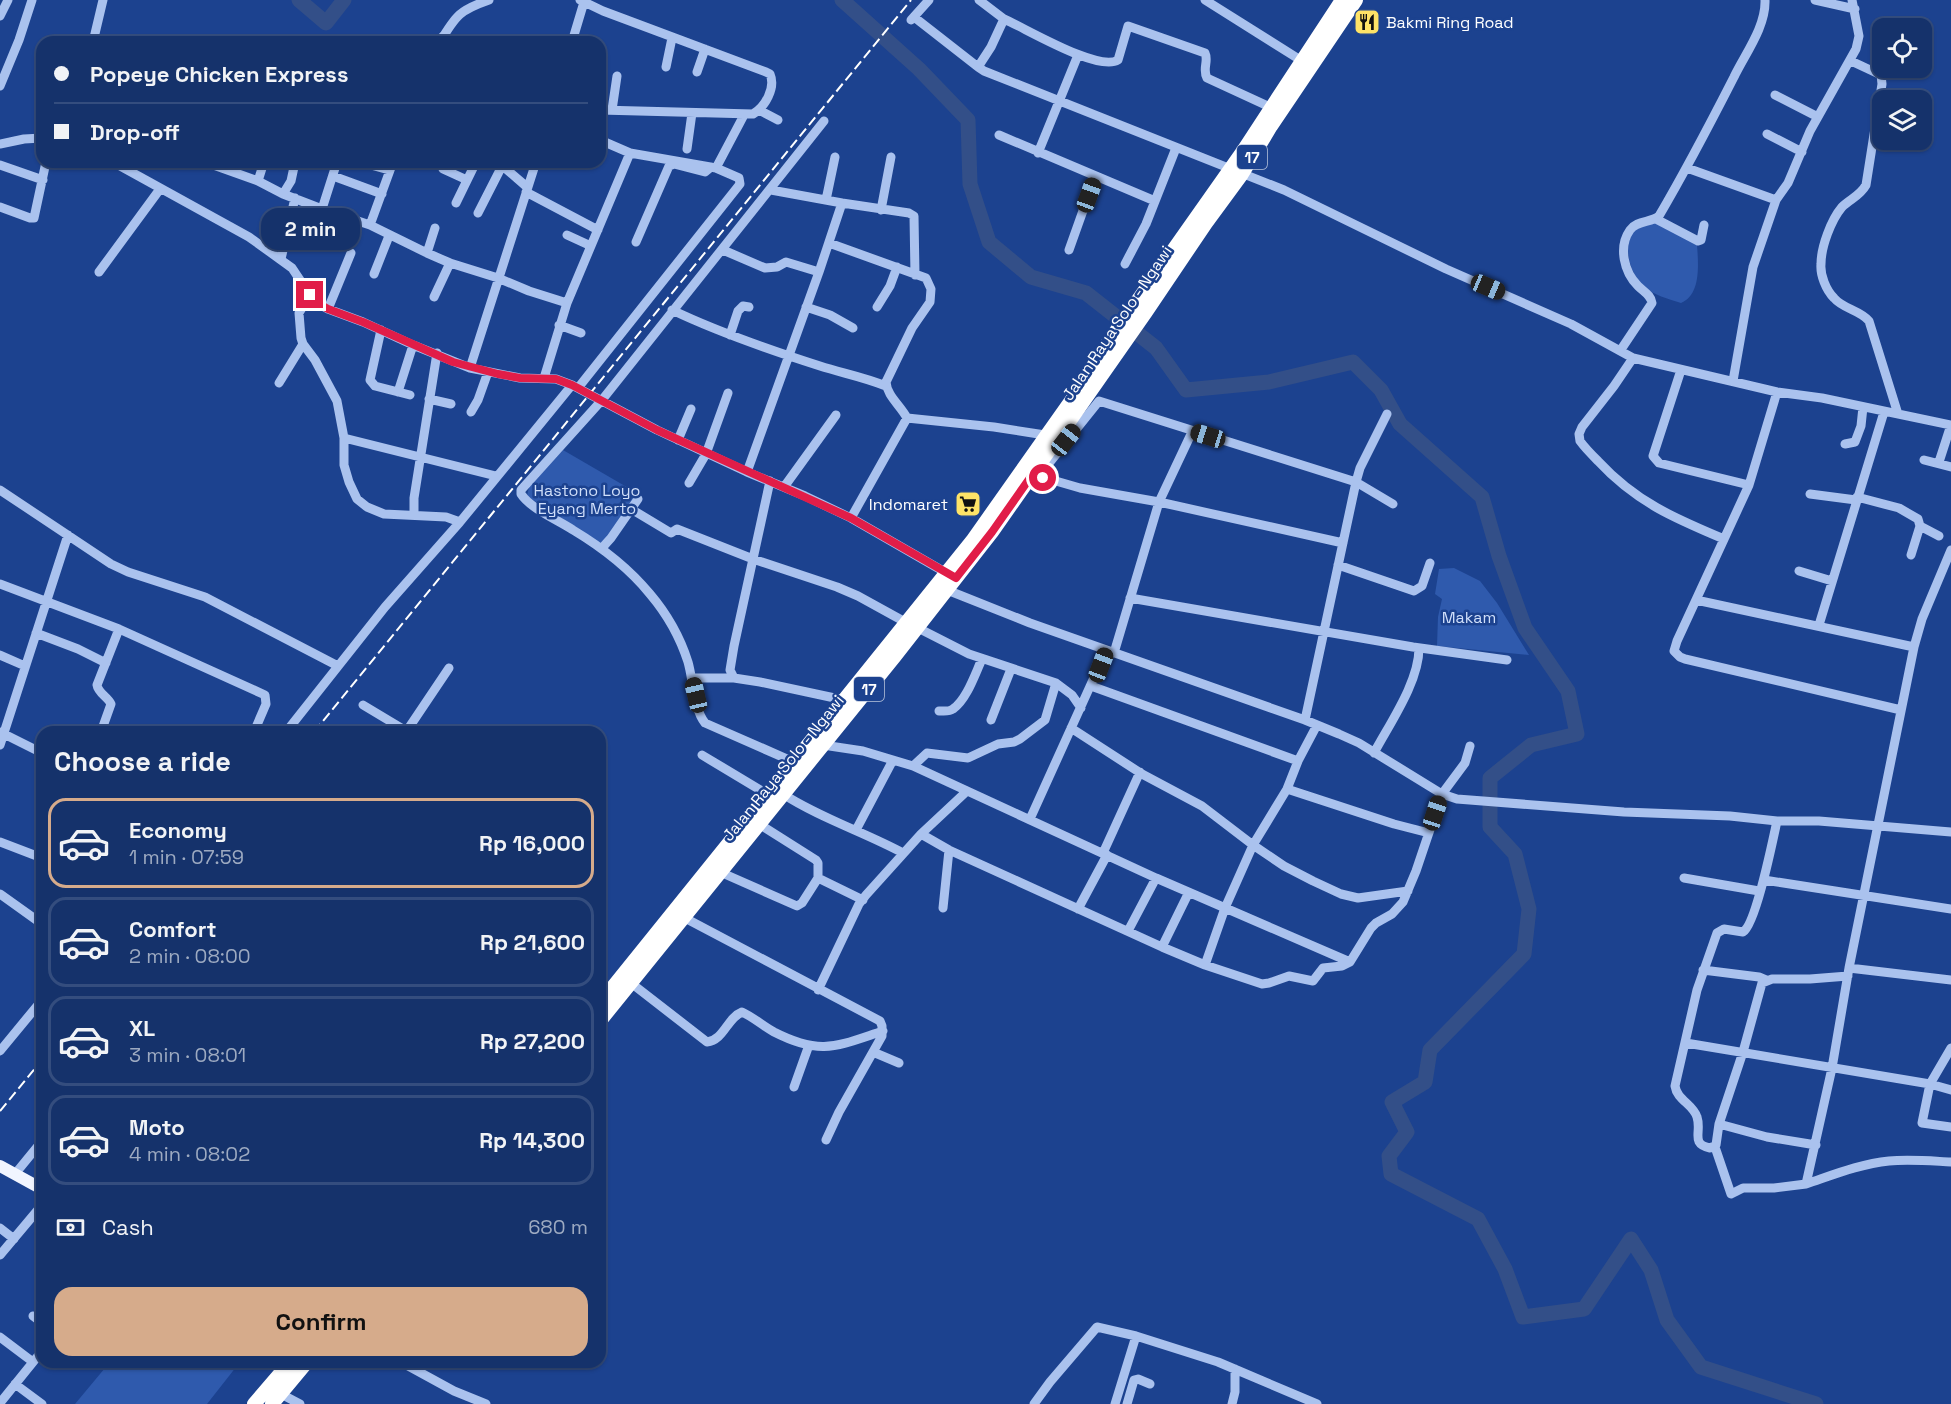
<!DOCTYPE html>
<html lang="en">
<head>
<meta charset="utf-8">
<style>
	:root { --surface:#15326b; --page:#223e73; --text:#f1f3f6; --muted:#9daac1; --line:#344d7e; --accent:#d6ab8b }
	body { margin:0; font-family:"Space Grotesk",sans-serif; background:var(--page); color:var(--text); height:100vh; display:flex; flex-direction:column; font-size:22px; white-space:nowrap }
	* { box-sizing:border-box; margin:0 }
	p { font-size:20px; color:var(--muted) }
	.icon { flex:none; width:33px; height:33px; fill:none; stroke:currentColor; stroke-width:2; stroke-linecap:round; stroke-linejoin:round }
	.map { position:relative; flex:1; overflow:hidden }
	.sheet { position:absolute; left:36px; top:726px; width:570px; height:642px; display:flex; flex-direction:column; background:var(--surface); border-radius:18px; box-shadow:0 2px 4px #0004,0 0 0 2px var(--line) }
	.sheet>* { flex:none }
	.hud { position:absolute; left:36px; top:36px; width:570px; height:132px; border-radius:18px; box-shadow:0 2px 4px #0004,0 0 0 2px var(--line); display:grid; align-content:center; height:132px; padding:0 18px; background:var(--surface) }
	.buttons { position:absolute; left:1872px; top:18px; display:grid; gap:12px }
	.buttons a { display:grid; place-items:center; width:60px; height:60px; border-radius:12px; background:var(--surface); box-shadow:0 2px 4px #0004,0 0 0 2px var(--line); font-size:30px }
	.end { position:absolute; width:27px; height:27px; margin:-14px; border:8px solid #e11d48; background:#fff; box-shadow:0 0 0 3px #fff }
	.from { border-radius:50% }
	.bubble { position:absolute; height:42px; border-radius:18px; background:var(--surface); box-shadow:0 2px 4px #0004,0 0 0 2px var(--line); font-size:20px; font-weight:800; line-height:42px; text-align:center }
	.car { position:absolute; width:18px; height:36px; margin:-18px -9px; border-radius:8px; box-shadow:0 0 4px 2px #0007; background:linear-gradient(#222 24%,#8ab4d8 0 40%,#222 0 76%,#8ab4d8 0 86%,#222 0) }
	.hud b { display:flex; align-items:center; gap:21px; height:57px; font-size:22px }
	.hud b+b { border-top:2px solid var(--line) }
	.hud i { width:15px; height:15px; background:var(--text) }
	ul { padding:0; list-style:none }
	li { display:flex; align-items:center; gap:18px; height:90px; margin:0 12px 9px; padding:0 6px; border:3px solid var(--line); border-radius:18px }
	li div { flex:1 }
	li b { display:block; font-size:22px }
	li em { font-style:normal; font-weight:800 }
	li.selected { border-color:var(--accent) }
	li>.icon { width:54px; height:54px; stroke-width:1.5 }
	h2 { padding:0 18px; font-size:27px; line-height:72px }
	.pay { display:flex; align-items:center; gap:15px; height:66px; padding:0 18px; font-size:22px }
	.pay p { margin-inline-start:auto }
	.action { display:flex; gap:12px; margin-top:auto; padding:12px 18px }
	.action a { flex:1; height:69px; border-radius:18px; background:var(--accent); color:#111; font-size:24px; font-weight:800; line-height:69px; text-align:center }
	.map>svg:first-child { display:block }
	.green { fill:#2f5aad }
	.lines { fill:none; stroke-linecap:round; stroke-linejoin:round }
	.river { stroke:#334f88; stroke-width:15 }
	.minor { stroke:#aac2ee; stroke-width:9 }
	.major { stroke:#f1f5ff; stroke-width:12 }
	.highway { stroke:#fff; stroke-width:14 }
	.rail { stroke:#fff; stroke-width:2; stroke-dasharray:10 4.5; stroke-linecap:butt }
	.route { stroke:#e11d48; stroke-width:8 }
	.labels { text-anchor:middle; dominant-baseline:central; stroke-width:5; stroke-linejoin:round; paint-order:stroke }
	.shield { fill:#1c428f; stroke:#bbc6dd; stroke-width:1.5 }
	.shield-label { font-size:15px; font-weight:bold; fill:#fff }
	.poi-label { font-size:16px; fill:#fff; stroke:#1c428f; text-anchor:start }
	.street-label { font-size:16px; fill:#fff; stroke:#1c428f }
	.park-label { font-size:16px; fill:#d0dffa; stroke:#1c428f }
</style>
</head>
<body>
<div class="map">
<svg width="1951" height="1404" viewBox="0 0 1951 1404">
	<rect width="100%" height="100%" fill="#1c428f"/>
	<path class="green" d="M1656 222 1697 244C1698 262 1702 294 1681 303 1669 299 1653 295 1643 286 1630 274 1622 245 1634 230 1638 224 1649 224 1656 222Z
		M563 450 637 493 620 520 601 545 527 496 529 487Z
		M1454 568 1480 581 1497 603 1529 655 1437 646 1438 617 1442 599 1435 594 1439 569Z
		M110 1362H240L207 1404H75Z"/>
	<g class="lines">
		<path class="river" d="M299 0 326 23 344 0
			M842 0 919 69 968 120 970 184 989 242 1031 277 1086 293 1156 348 1186 390 1269 382 1353 362 1381 390 1400 424 1482 497 1499 556 1525 628 1568 691 1577 734 1531 745 1490 778V827L1515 854 1529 909 1524 954 1430 1050 1425 1082 1392 1102 1407 1132 1389 1156 1391 1174 1478 1219 1505 1269 1523 1317 1584 1309 1631 1239 1651 1270 1667 1320 1701 1367 1816 1404"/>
		<path class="minor" d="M580 0 603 11 766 72 770 74C776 88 765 107 753 114L600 110
			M979 0 1004 19 991 47 978 67 984 71 1284 190 1446 269 1571 324 1633 358 1777 392 1822 398 1951 425
			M1205 0 1302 61
			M1815 0 1855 9
			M0 16 8 0
			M914 17 978 67
			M1004 19C1027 29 1098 72 1118 60L1128 26 1205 53C1209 61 1202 69 1207 78L1272 108
			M911 20 929 0
			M443 36 464 42
			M93 42 103 0
			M440 42C456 15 460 10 489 0
			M572 42 584 2
			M1851 61 1881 75 1882 84 1866 185C1860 196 1850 199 1842 207 1831 220 1821 247 1821 264 1820 275 1826 290 1834 298 1843 309 1860 310 1869 321L1898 414
			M666 67 672 38
			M697 72 705 49
			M0 86 19 40 32 0
			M1775 95 1818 117
			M612 110 617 76
			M759 110 778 120
			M1767 134 1802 152
			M999 135 1155 201
			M600 140 630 153
			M0 144 24 139 42 138
			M687 149 692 113
			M1038 153 1078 55
			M113 162 249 237 292 268 310 295 319 304 328 309 363 322 413 345 470 368 520 378 556 379 572 385 657 430 747 472 805 496 851 518 950 575
			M205 162 258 181 283 194 322 209 370 225 427 253 450 263 498 278 529 291 567 303
			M360 162 389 170
			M498 162 527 187
			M0 165 43 180
			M716 168 744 115
			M1687 168 1776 200
			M443 169 467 180
			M333 176 382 194
			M258 181 264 162
			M771 190 842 203
			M526 192 598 230
			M283 194 291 181 294 167
			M826 200 835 157
			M456 203 476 162
			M0 207 30 218H34L46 162
			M322 209 337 162
			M881 210 891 157
			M478 213 502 166
			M1656 219 1698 241 1701 240 1704 225
			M370 225 393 162
			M567 235 591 246
			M636 242 669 166 674 164 705 172 711 167
			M829 243 926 278 931 289 930 302 912 328 886 382C887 396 900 405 907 418L994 427 1045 435
			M723 250 765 268 777 267 786 262 819 272
			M1069 250 1095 177
			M427 253 435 228
			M281 259 295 198
			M1125 264 1146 224 1176 148
			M99 272 160 189
			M374 274 389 236
			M310 295 299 313 301 338 303 344 315 360 337 401 344 438V465L349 482 357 499 367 507 384 514 446 517 460 522
			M434 297 450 263
			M806 307 830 315 853 328
			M877 307 890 286 897 267
			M328 309 351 253
			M672 310C720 333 770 350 820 366 842 373 864 377 886 386
			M559 325 581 333
			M381 330 370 380 375 386 410 395
			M730 335 738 311 743 306 749 307
			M1620 351 1652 303C1651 295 1644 292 1638 286 1624 272 1618 247 1630 230 1637 220 1651 223 1659 216 1686 170 1710 124 1734 77 1745 54 1766 27 1765 0
			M1633 358 1614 386 1582 427 1579 434 1580 441C1585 448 1592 455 1598 461 1636 502 1674 518 1724 539
			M470 368 536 162
			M1681 370 1653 456 1659 463 1749 485
			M544 378 567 303 630 153 716 168 739 178 740 184 578 388
			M1733 381 1753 267 1776 200 1788 183 1810 131 1856 49 1859 36 1852 0
			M279 383 303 344
			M398 392 413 345
			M1777 392 1749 485 1677 641 1674 651 1680 657 1685 659 1901 710
			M429 399 451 404
			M471 412 478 400 488 372
			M344 438 496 476
			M678 440 691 409
			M1845 444 1855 442 1861 426 1863 407
			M1924 460 1951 467
			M1939 462 1951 425
			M747 472 819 272 842 203 909 213 914 216 915 275
			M1035 475 1080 488 1159 502 1343 543
			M1038 477 1099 401 1356 482 1393 504
			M770 481 734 646 730 670 734 678 760 682 844 700
			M689 483 706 454 728 393
			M784 487 836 415
			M0 490 111 564 128 572 205 597 338 666
			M1810 494 1856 500
			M1857 497 1899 508 1918 519 1920 526 1911 555
			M631 509 671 533 677 529 753 559 837 587 858 596 907 623
			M414 514V498L437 353
			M851 518 907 418
			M1920 526 1939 536
			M602 548 611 538 638 499
			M1338 565 1414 591 1422 586 1430 563
			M1799 571 1832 581
			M0 584 119 629 97 685C98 693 108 697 111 704L101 732
			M942 588 1030 623 1305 720 1339 734 1359 743 1442 794 1457 799 1624 812 1730 816 1777 821H1819L1951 832
			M1130 598 1413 647 1507 660
			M1696 600 1914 647
			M1819 625 1884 412
			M918 628 969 654 1056 683 1072 695 1081 708
			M119 629 265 695 266 704 254 732
			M36 633 78 649 106 663
			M1114 653 1159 502 1192 432
			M0 655 25 666
			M692 678H734
			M1091 686 1298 761
			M363 705 408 732
			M939 711C944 711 949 712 953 709 967 699 975 674 982 659
			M991 720 1011 669
			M1305 720 1356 482 1360 468 1387 414
			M1071 728 1142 774 1202 806 1253 845 1284 866 1313 881 1341 894 1358 898 1408 891
			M0 732 42 753
			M63 732 64 729
			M286 732 385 607 460 522 572 385
			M406 732 449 668
			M0 745 68 535
			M823 745 863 751 913 766 1156 878 1350 962
			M1374 753C1390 723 1419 682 1419 648
			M702 755 767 794
			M794 762 705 723C694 710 693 679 688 662 680 637 667 614 650 594 628 567 603 548 573 530 558 520 531 509 521 494V490L602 400 824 121
			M913 766 927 753 968 758 998 744 1014 742 1020 739 1045 720 1056 683
			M1287 789 1394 824 1429 833
			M783 794C820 818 864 832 903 853
			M1030 819 1106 651
			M1777 821C1773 839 1756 924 1743 932L1724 929 1717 933 1697 990 1675 1086C1677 1100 1693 1104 1697 1117 1702 1132 1690 1144 1710 1148L1716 1145 1719 1124 1743 1052 1762 983 1772 979H1810L1848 976
			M759 824 816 860 818 863V878
			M856 830 893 760
			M921 834 949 850 1162 947 1205 965 1262 984 1269 983 1289 976 1313 981 1323 968 1342 966 1350 962 1371 928 1376 923 1392 914 1403 902 1416 871 1442 794 1465 763 1470 746
			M0 842 42 858
			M1103 853 1140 772
			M720 872 797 906 802 903 818 878 863 900
			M1684 878 1759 891
			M1764 880 1951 909
			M0 894 42 924
			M943 908 949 850
			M1078 909 1107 855
			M683 917 880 1021 882 1026V1036L839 1112 826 1140
			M1128 931 1156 878
			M1162 947 1189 892
			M1205 965 1225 908 1253 845 1287 789 1298 761 1317 725
			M1849 968 1951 980
			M1703 970 1759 977 1766 980
			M631 983 707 1042C724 1040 727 1018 742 1012 753 1017 763 1026 774 1032 821 1056 837 1046 883 1031
			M818 990 859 904 866 895 921 834 967 791
			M1686 1043 1930 1084 1951 1090
			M1951 1048 1930 1084 1922 1123 1951 1127
			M0 1051 42 1000
			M873 1052 899 1063
			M794 1087 809 1045
			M1719 1124 1767 1137 1816 1145
			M1715 1147 1731 1194 1743 1188H1774L1806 1184 1832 1068 1849 968 1914 647 1922 619 1951 550
			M15 1174 42 1141
			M1806 1184C1833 1175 1860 1164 1889 1161 1909 1159 1931 1161 1951 1162
			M0 1228 14 1239
			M0 1255 42 1205
			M33 1316 42 1323
			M0 1337 33 1362
			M401 1362 454 1391 486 1404
			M15 1384 42 1404
			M281 1394 300 1404
			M0 1403 42 1351
			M1034 1404 1050 1382 1097 1327 1136 1336 1218 1362 1317 1404
			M1115 1404 1136 1336
			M1127 1404 1134 1380 1138 1379 1150 1384
			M1232 1404 1235 1392V1369"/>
		<path class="major" d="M0 1166 42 1189"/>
		<path class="highway" d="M600 1003 972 541 1073 398 1107 344 1243 151 1342 0
			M600 1021 895 656 992 532 1146 312 1206 223 1242 174 1271 126 1356 0
			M254 1404 290 1362
			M272 1404 307 1362"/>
		<path class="rail" d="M314 732 911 0
			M0 1111 42 1060"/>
	</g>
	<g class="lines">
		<path class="route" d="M310 295 319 304 328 309 363 322 453 362 498 374 520 378 556 379 572 385 657 430 851 518 956 578 992 532 1032 475 1043 478"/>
	</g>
	<defs>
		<g id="restaurant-square" transform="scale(1.35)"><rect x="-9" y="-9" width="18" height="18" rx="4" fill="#fee367" stroke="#1c428f"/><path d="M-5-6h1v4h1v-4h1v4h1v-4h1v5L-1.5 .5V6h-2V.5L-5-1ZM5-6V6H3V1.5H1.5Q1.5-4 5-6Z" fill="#111"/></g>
		<g id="supermarket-square" transform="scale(1.35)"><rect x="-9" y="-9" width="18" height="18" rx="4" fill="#fee367" stroke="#1c428f"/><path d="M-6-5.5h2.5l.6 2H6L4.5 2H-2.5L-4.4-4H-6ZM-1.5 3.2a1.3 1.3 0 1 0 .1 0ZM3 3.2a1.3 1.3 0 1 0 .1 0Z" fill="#111"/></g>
	</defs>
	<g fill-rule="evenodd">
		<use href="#restaurant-square" x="1367" y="22"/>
		<use href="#supermarket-square" x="968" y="504"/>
	</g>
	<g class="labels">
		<g class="shield">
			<rect x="1237" y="145" width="30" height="24" rx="4.5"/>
			<rect x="854" y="677" width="30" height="24" rx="4.5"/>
		</g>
		<g class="shield-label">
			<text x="1252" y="157">17</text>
			<text x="869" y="689">17</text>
		</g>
		<g class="poi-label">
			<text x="1386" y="22">Bakmi Ring Road</text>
			<text x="948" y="504" text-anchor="end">Indomaret</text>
		</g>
		<g class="street-label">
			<text transform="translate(1117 323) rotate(-56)">Jalan Raya Solo - Ngawi</text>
			<text transform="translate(783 768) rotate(-51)">Jalan Raya Solo - Ngawi</text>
		</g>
		<g class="park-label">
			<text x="587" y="490">Hastono Loyo<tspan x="587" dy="18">Eyang Merto</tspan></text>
			<text x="1469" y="617">Makam</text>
		</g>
	</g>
</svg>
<div class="buttons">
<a><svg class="icon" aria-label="locate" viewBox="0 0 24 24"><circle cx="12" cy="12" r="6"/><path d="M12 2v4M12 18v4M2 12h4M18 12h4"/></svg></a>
<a><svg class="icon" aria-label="layers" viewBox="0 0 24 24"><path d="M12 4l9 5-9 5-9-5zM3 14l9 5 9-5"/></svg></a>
</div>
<i class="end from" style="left:1043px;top:478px"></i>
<i class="end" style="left:310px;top:295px"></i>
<div class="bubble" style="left:261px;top:208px;width:99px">2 min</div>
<i class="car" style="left:1089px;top:195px;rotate:20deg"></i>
<i class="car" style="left:1488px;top:287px;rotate:113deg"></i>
<i class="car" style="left:1208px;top:436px;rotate:287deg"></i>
<i class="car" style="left:1066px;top:440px;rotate:38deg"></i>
<i class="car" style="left:1101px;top:665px;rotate:21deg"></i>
<i class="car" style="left:696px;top:695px;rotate:347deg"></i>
<i class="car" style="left:1435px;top:813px;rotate:18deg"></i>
<div class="hud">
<b><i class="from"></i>Popeye Chicken Express</b>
<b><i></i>Drop-off</b>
</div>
<section class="sheet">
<h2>Choose a ride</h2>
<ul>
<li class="selected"><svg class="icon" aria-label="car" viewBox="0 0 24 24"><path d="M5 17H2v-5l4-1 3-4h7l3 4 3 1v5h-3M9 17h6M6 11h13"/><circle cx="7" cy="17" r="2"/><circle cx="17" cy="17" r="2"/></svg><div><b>Economy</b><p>1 min · 07:59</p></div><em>Rp 16,000</em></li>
<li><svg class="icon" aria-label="car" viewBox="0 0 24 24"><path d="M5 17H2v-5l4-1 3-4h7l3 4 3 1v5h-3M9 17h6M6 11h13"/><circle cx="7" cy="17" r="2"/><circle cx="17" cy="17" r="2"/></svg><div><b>Comfort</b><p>2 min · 08:00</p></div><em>Rp 21,600</em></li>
<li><svg class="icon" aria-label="car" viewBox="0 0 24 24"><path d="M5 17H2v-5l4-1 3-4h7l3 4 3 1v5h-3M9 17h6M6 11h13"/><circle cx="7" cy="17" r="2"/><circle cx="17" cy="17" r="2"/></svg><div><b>XL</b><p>3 min · 08:01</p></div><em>Rp 27,200</em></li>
<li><svg class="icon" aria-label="car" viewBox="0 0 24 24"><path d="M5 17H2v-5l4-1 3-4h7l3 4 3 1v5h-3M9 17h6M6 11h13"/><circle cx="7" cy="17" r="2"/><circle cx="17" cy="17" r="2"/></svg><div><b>Moto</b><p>4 min · 08:02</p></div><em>Rp 14,300</em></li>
</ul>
<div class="pay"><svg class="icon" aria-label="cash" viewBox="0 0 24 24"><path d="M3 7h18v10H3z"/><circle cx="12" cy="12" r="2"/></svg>Cash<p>680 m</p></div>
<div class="action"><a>Confirm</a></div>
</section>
</div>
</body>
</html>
